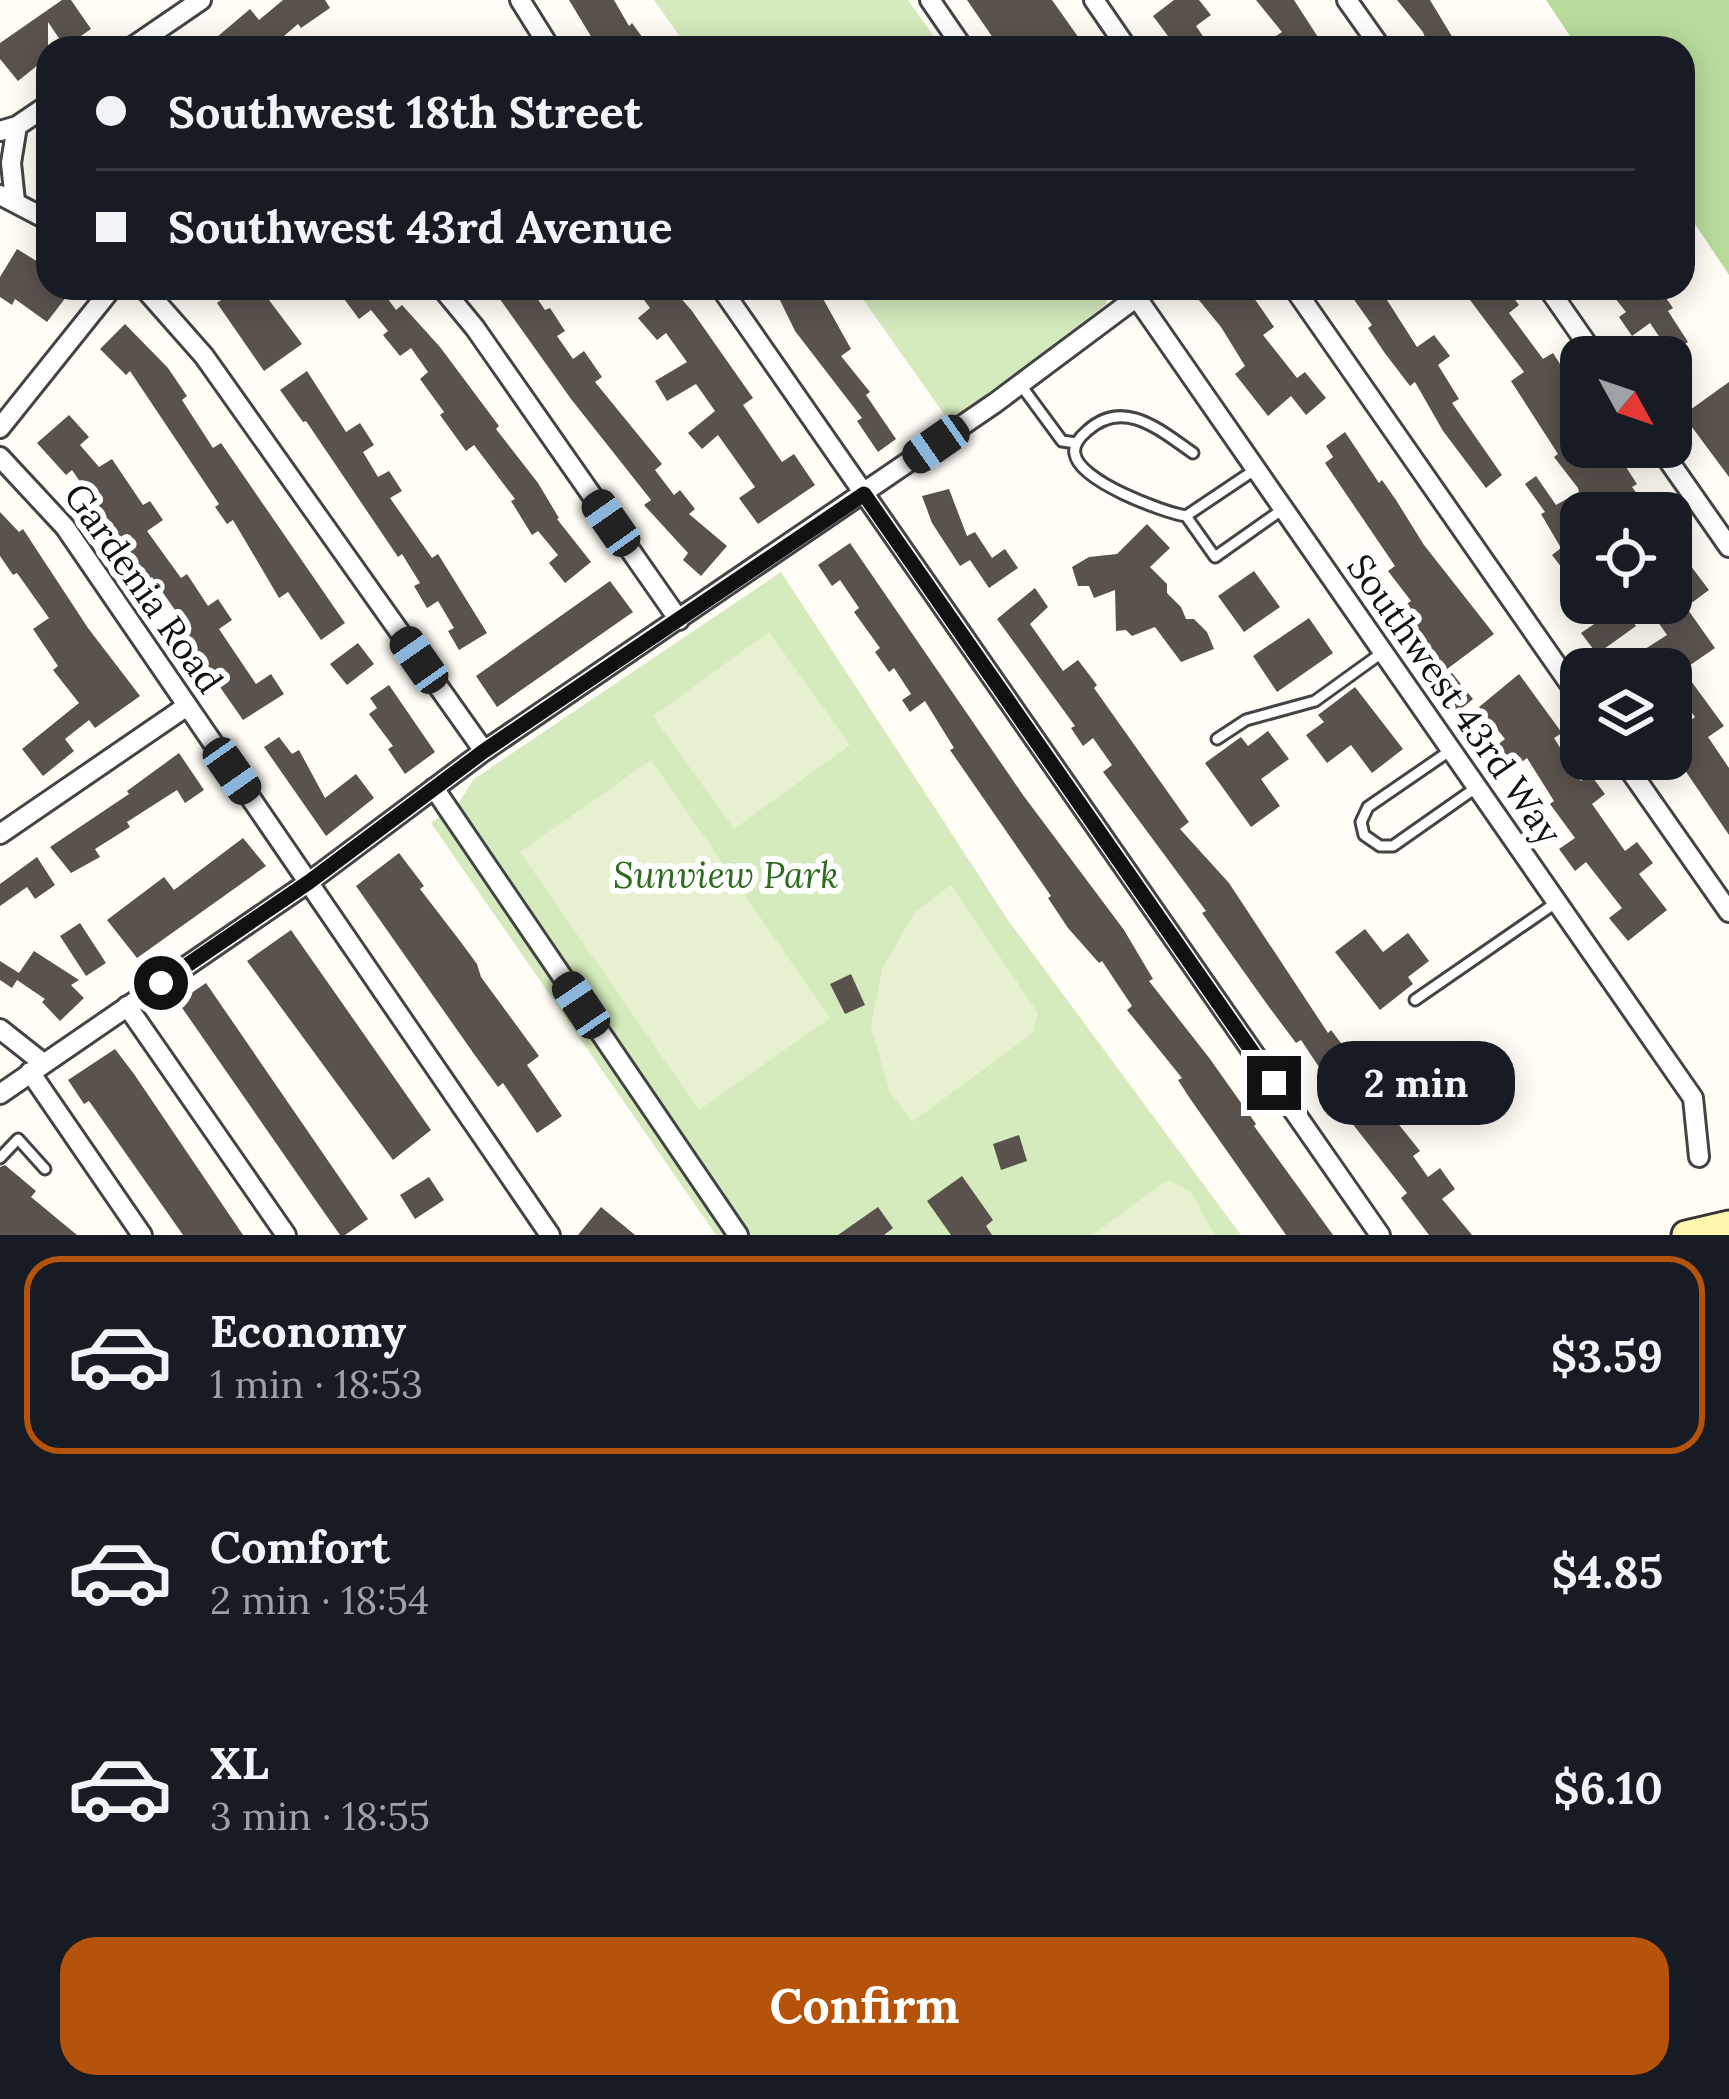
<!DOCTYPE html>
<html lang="en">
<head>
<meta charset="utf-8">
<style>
	:root { --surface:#171b24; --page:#20242c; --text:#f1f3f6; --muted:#9ea1a6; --line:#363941; --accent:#b45309 }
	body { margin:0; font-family:Lora,serif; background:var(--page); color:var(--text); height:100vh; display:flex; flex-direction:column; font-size:45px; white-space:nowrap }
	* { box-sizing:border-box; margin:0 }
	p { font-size:39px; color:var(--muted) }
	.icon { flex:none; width:66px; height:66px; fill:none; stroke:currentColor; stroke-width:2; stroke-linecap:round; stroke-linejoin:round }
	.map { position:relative; height:1235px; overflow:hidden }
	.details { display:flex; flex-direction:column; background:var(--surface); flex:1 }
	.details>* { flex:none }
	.top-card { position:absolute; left:36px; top:36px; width:1659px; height:264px; border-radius:36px; box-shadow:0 6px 30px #0003; display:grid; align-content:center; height:264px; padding:0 60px; background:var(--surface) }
	.needle { width:78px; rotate:130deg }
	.fabs { position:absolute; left:1560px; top:336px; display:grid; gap:24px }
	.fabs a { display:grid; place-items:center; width:132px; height:132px; border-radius:24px; background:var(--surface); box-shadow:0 6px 30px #0003; font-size:60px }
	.end { position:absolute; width:54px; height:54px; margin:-27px; border:15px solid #111; background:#fff; box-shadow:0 0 0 6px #fff }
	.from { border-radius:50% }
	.bubble { position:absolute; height:84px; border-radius:36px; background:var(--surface); box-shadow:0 6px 30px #0003; font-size:39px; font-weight:700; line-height:84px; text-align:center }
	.car { position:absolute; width:36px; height:72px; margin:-36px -18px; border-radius:15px; box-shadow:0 0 9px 3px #0007; background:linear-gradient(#222 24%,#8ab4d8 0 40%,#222 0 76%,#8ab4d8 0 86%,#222 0) }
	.top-card b { display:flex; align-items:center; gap:42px; height:114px; font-size:45px }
	.top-card b+b { border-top:3px solid var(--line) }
	.top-card i { width:30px; height:30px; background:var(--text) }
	ul { padding:21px 0 0; list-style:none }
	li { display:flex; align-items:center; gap:36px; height:198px; margin:0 24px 18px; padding:0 36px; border:6px solid transparent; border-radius:36px }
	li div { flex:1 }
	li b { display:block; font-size:45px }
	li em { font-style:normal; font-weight:700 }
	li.active { border-color:var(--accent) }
	li>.icon { width:108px; height:108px; stroke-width:1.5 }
	.cta { display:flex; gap:24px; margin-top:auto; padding:24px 60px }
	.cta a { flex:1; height:138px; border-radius:36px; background:var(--accent); color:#fff; font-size:48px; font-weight:700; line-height:138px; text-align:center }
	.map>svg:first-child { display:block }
	.green { fill:#d5ebbd }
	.forest { fill:#b9dc9c }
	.pitch { fill:#e6f2cf }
	.building { fill:#5a524d }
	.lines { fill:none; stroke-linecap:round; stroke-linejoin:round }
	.service-casing { stroke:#444; stroke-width:15 }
	.minor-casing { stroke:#444; stroke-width:24 }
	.secondary-casing { stroke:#333; stroke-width:33 }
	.service { stroke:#fff; stroke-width:9 }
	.minor { stroke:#fff; stroke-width:18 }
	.secondary { stroke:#fff6b0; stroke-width:27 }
	.route { stroke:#111; stroke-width:15 }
	.labels { text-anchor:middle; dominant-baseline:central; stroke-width:12; stroke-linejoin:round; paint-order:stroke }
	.street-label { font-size:36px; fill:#111; stroke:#fff }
	.park-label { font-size:36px; font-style:italic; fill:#2f6b1f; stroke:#fff }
</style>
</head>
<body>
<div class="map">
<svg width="1729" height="1235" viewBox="0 0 1729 1235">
	<rect width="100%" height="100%" fill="#fffdf5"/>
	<path class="green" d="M654 0H908L942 48H688Z
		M855 288H1108L1106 304 951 424Z
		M781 572 1008 920 1241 1235H716L431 823 458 804 474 779Z"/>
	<path class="forest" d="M1546 0H1729V275L1683 206V48H1578Z"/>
	<path class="pitch" d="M769 632 850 745 734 829 653 716Z
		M651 760 830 1018 699 1110 520 852Z
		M951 885 1038 1013 1033 1033 912 1122 889 1090 871 1027 882 969 915 912Z
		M1168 1180 1190 1191 1215 1235H1092Z"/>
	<path class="building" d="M62 0H71L91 29 65 47 48 22V57L18 81 0 59V43Z
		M283 0H325L330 8 301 28 298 24 270 48H204L250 9 259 20Z
		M569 0H614L629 26 632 23 650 48H598Z
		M967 0H1052L1086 48H1000Z
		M1174 0H1199L1211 15 1196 26 1211 48H1177L1153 16Z
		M1256 0H1294L1325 48H1258L1282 32Z
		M1397 0H1430L1459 48H1429L1423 32Z
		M17 249 48 268V288H73L47 322 15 299 12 305 0 297V277Z
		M238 288H260L302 344 264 371 217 303Z
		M336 288H380L396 310 402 305 440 347 499 426 496 429 538 483 559 518 557 519 591 562 565 583 549 563 558 555 538 531 532 535 511 501 515 499 474 445 466 451 440 415 444 412 420 379 428 372 411 348 400 356 383 335 388 331 371 310 359 319Z
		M492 288H530L545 310 550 308 565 331 557 336 573 359 584 351 602 377 595 382 662 464 655 470 674 495 680 490 695 509 689 514 727 546 701 576 683 560 688 553 644 505 651 500 571 399Z
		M658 288H672L692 311 753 398 743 405 782 462 794 454 815 485 758 524 739 498 755 487 718 435 702 449 688 433 715 411 696 384 667 401 655 381 687 362 666 333 657 340 638 318 650 308 644 300Z
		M774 288H817L851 349 841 356 870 392 866 395 896 439 878 452 857 421 862 418 795 331Z
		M1189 288H1247L1274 327 1263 335 1297 378 1305 372 1326 398 1306 415 1291 396 1268 416 1235 374 1245 366 1221 327Z
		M1358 288H1385L1392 297 1387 300 1417 347 1434 335 1450 356 1438 365 1459 399 1452 403 1502 475 1486 488 1443 431 1415 382 1410 386 1384 352 1368 328 1372 325 1350 294Z
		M1461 288H1506L1519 305 1509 313 1543 359 1553 353 1581 397V447H1613L1637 484 1632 487 1651 513H1581V521L1575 525 1581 533V593L1552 555 1561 548 1541 514 1545 512 1525 484 1536 476 1556 505 1579 492 1578 488 1554 457 1558 454 1511 381 1524 372Z
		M1607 288H1659L1673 308 1668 311 1688 342 1671 354 1650 323 1632 336 1619 317 1626 312Z
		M125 324 168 368 187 396 182 400 213 448 221 443 345 623 321 640 288 592 279 598 233 520 227 524 215 507 219 504 130 371 126 375 100 349Z
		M307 371 346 432 360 423 374 445 363 452 378 477 389 471 402 491 390 498 432 558 438 554 487 633 459 650 448 631 454 628 438 601 427 608 414 586 420 583 402 554 398 557 306 421 303 422 280 390Z
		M1729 382V477L1683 415Z
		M69 415 89 437 80 445 99 467 112 459 143 505 150 501 163 520 147 531 181 578 187 574 208 606 218 599 232 620 219 629 256 684 271 674 284 694 243 720 178 627 184 623 152 577 148 580 72 470 66 475 37 443Z
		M1345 432 1379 483 1382 480 1396 500 1424 545 1494 634 1439 675 1396 612 1411 601 1388 571 1395 566 1325 463 1333 457 1326 446Z
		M949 489 967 536 975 532 992 558 1005 549 1018 568 989 588 970 560 960 566 932 523 922 496Z
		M0 512 19 532 23 529 88 628 140 696 95 728 89 720 65 739 74 751 43 776 22 749 79 703 53 670 58 666 33 629 49 618 17 573 13 575 0 556Z
		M1147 524 1170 548 1150 567 1167 584V593L1181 607 1186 619H1194L1207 632 1214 649 1181 662 1155 627 1132 636 1126 630 1116 631 1115 590 1094 598 1089 586H1078L1072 567 1089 557 1117 554Z
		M1671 530 1688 544 1681 553 1709 590 1686 607 1715 648 1683 670 1724 726 1708 737 1729 768V835L1678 760 1671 766V735L1695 717 1676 692 1671 696V669H1654L1642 651 1667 635 1651 612 1671 603Z
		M850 543 1023 795 1124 930 1153 979 1149 981 1210 1059 1256 1124 1254 1126 1333 1235H1286L1191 1100 1178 1080 1182 1078 1127 1010 1132 1006 1102 961 1099 963 1068 928 1048 898 1051 896 950 750 954 748 925 701 910 712 902 700 911 694 894 668 889 672 875 652 880 648 854 612 859 608 840 580 832 586 818 565Z
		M1254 571 1280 607 1244 632 1218 596Z
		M610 581 633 612 497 707 476 676Z
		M1035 588 1048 607 1030 624 1063 671 1078 660 1097 685 1094 688 1189 822 1180 829 1229 883 1328 1033 1331 1030 1391 1109 1388 1111 1420 1151 1413 1156 1428 1177 1440 1168 1455 1189 1442 1199 1472 1235H1429L1401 1198 1407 1193 1325 1089 1331 1085 1301 1040 1296 1043 1269 1007 1202 913 1206 911 1103 772 1112 765 1093 738 1083 746 1071 728 1075 726 997 619Z
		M1587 603H1620L1636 626 1597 654 1581 633 1600 620Z
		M1309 618 1333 653 1277 692 1253 656Z
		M358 643 374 664 347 685 330 664Z
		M1452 673 1473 699 1455 714 1433 687Z
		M1519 674 1562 733 1554 738 1581 781 1590 774 1605 794 1592 804 1625 851 1637 842 1653 863 1639 874 1667 910 1628 941 1609 918 1622 908 1586 862 1575 871 1559 849 1575 838 1550 804 1554 801 1527 758 1507 773 1490 750 1505 739 1479 707Z
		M389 685 435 752 405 774 388 749 393 746 369 714 377 708 370 698Z
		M1355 687 1403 749 1372 773 1351 745 1327 763 1306 735 1324 722 1318 715Z
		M1268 731 1289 759 1261 779 1280 806 1251 827 1205 763 1241 737 1248 746Z
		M279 737 292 754 299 750 325 798 356 774 374 798 326 836 264 747Z
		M179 753 204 790 185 803 177 790 127 822 130 827 95 849 100 857 71 873 50 847 129 794 127 791Z
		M243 838 266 866 137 958 107 920 164 877 174 890Z
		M399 853 424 886 420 889 460 941 477 964 481 977 539 1056 527 1065 562 1116 537 1133 503 1083 498 1087 474 1054 356 886Z
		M37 857 55 885 35 899 27 887 0 906V884Z
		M80 923 106 963 86 976 60 936Z
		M1365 929 1383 952 1408 933 1429 961 1408 977 1413 984 1380 1010 1335 952Z
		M291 930 431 1130 393 1160 247 961Z
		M34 951 79 980 71 985 84 998 60 1021 42 1002 45 999 17 980 12 988 0 980V961L19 973Z
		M851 974 865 1005 845 1014 830 984Z
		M206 983 368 1219 345 1235H340L321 1208 178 1002Z
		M115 1049 134 1074 243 1235H183L89 1101 84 1104 68 1080Z
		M1019 1135 1027 1161 1001 1170 993 1144Z
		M5 1165 36 1191 31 1197 77 1235H0V1167Z
		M962 1176 993 1220 986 1226 992 1235H951L927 1201Z
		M429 1177 444 1200 415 1219 400 1195Z
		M601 1207 635 1235H578Z
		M878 1207 893 1228 884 1235H838Z"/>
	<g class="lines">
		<g class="service-casing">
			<path id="service" d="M1020 384 1062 441 1076 443
				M1256 469 1186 516 1215 557 1283 509
				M1186 516C1162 512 1079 481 1075 454 1073 445 1081 436 1087 431 1124 397 1161 431 1193 453
				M1217 739 1246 720 1315 701 1383 652
				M1451 750 1368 807 1361 822 1364 835 1380 846H1393L1477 787
				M1415 1000 1557 902
				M0 1158 18 1139 45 1169"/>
		</g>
		<g class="minor-casing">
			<path id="minor" d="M520 0 550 48
				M930 0 963 48
				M1094 0 1127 48
				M1347 0 1381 48
				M131 48 201 0
				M0 131 17 126 48 105
				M0 195 48 220
				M15 201 11 163 17 126
				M144 288 204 356 484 751
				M442 288 475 328 679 620
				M721 288 1380 1235
				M1130 288 1693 1098 1699 1157
				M1294 288 1581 700
				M1548 288 1596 357
				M0 428 112 288
				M1659 447 1729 547
				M0 457 65 527 550 1235
				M1622 759 1729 912
				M434 788 738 1235
				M0 834 187 706
				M127 1006 286 1235
				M0 1029 43 1063
				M30 1072 142 1235
				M0 1094 309 882 484 751 995 403 1149 288"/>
		</g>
		<g class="secondary-casing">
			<path id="secondary" d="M1686 1235 1729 1225"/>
		</g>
		<use href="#service" class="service"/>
		<use href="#minor" class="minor"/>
		<use href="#secondary" class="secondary"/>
	</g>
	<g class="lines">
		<path class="route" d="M161 983 309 882 484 751 864 494 1274 1083"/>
	</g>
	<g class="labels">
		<g class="street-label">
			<text transform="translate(144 588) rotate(55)">Gardenia Road</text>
			<text transform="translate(1455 699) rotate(55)">Southwest 43rd Way</text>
		</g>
		<g class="park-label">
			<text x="726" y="875">Sunview Park</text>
		</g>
	</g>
</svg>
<div class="fabs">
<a><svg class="needle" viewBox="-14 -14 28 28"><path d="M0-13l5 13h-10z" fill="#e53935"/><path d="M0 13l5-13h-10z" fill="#9ea1a6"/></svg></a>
<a><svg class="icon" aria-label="locate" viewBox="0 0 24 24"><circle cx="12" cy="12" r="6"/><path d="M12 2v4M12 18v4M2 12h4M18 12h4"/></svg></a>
<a><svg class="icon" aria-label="layers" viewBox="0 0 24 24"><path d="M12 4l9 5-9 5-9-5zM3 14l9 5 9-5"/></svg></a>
</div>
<i class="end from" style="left:161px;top:983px"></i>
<i class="end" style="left:1274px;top:1083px"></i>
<div class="bubble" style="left:1317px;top:1041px;width:198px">2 min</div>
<i class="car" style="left:936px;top:444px;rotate:235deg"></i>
<i class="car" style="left:611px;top:523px;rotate:325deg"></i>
<i class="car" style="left:419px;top:660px;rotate:325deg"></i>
<i class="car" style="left:232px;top:771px;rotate:145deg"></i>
<i class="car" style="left:581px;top:1005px;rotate:326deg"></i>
<div class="top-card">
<b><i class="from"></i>Southwest 18th Street</b>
<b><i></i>Southwest 43rd Avenue</b>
</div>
</div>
<section class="details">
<ul>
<li class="active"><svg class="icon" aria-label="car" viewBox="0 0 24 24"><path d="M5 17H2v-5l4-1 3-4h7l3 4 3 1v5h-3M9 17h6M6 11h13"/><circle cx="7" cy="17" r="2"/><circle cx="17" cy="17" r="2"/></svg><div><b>Economy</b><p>1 min · 18:53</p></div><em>$3.59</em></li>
<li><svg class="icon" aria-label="car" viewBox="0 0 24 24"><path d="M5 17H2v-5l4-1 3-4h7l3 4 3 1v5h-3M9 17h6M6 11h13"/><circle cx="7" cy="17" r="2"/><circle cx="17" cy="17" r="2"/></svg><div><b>Comfort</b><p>2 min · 18:54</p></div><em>$4.85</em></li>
<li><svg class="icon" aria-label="car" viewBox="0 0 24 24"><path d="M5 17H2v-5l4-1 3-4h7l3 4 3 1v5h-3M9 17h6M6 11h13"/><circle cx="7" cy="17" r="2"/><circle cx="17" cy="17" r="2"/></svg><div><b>XL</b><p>3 min · 18:55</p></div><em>$6.10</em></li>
</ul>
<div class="cta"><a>Confirm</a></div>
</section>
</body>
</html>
